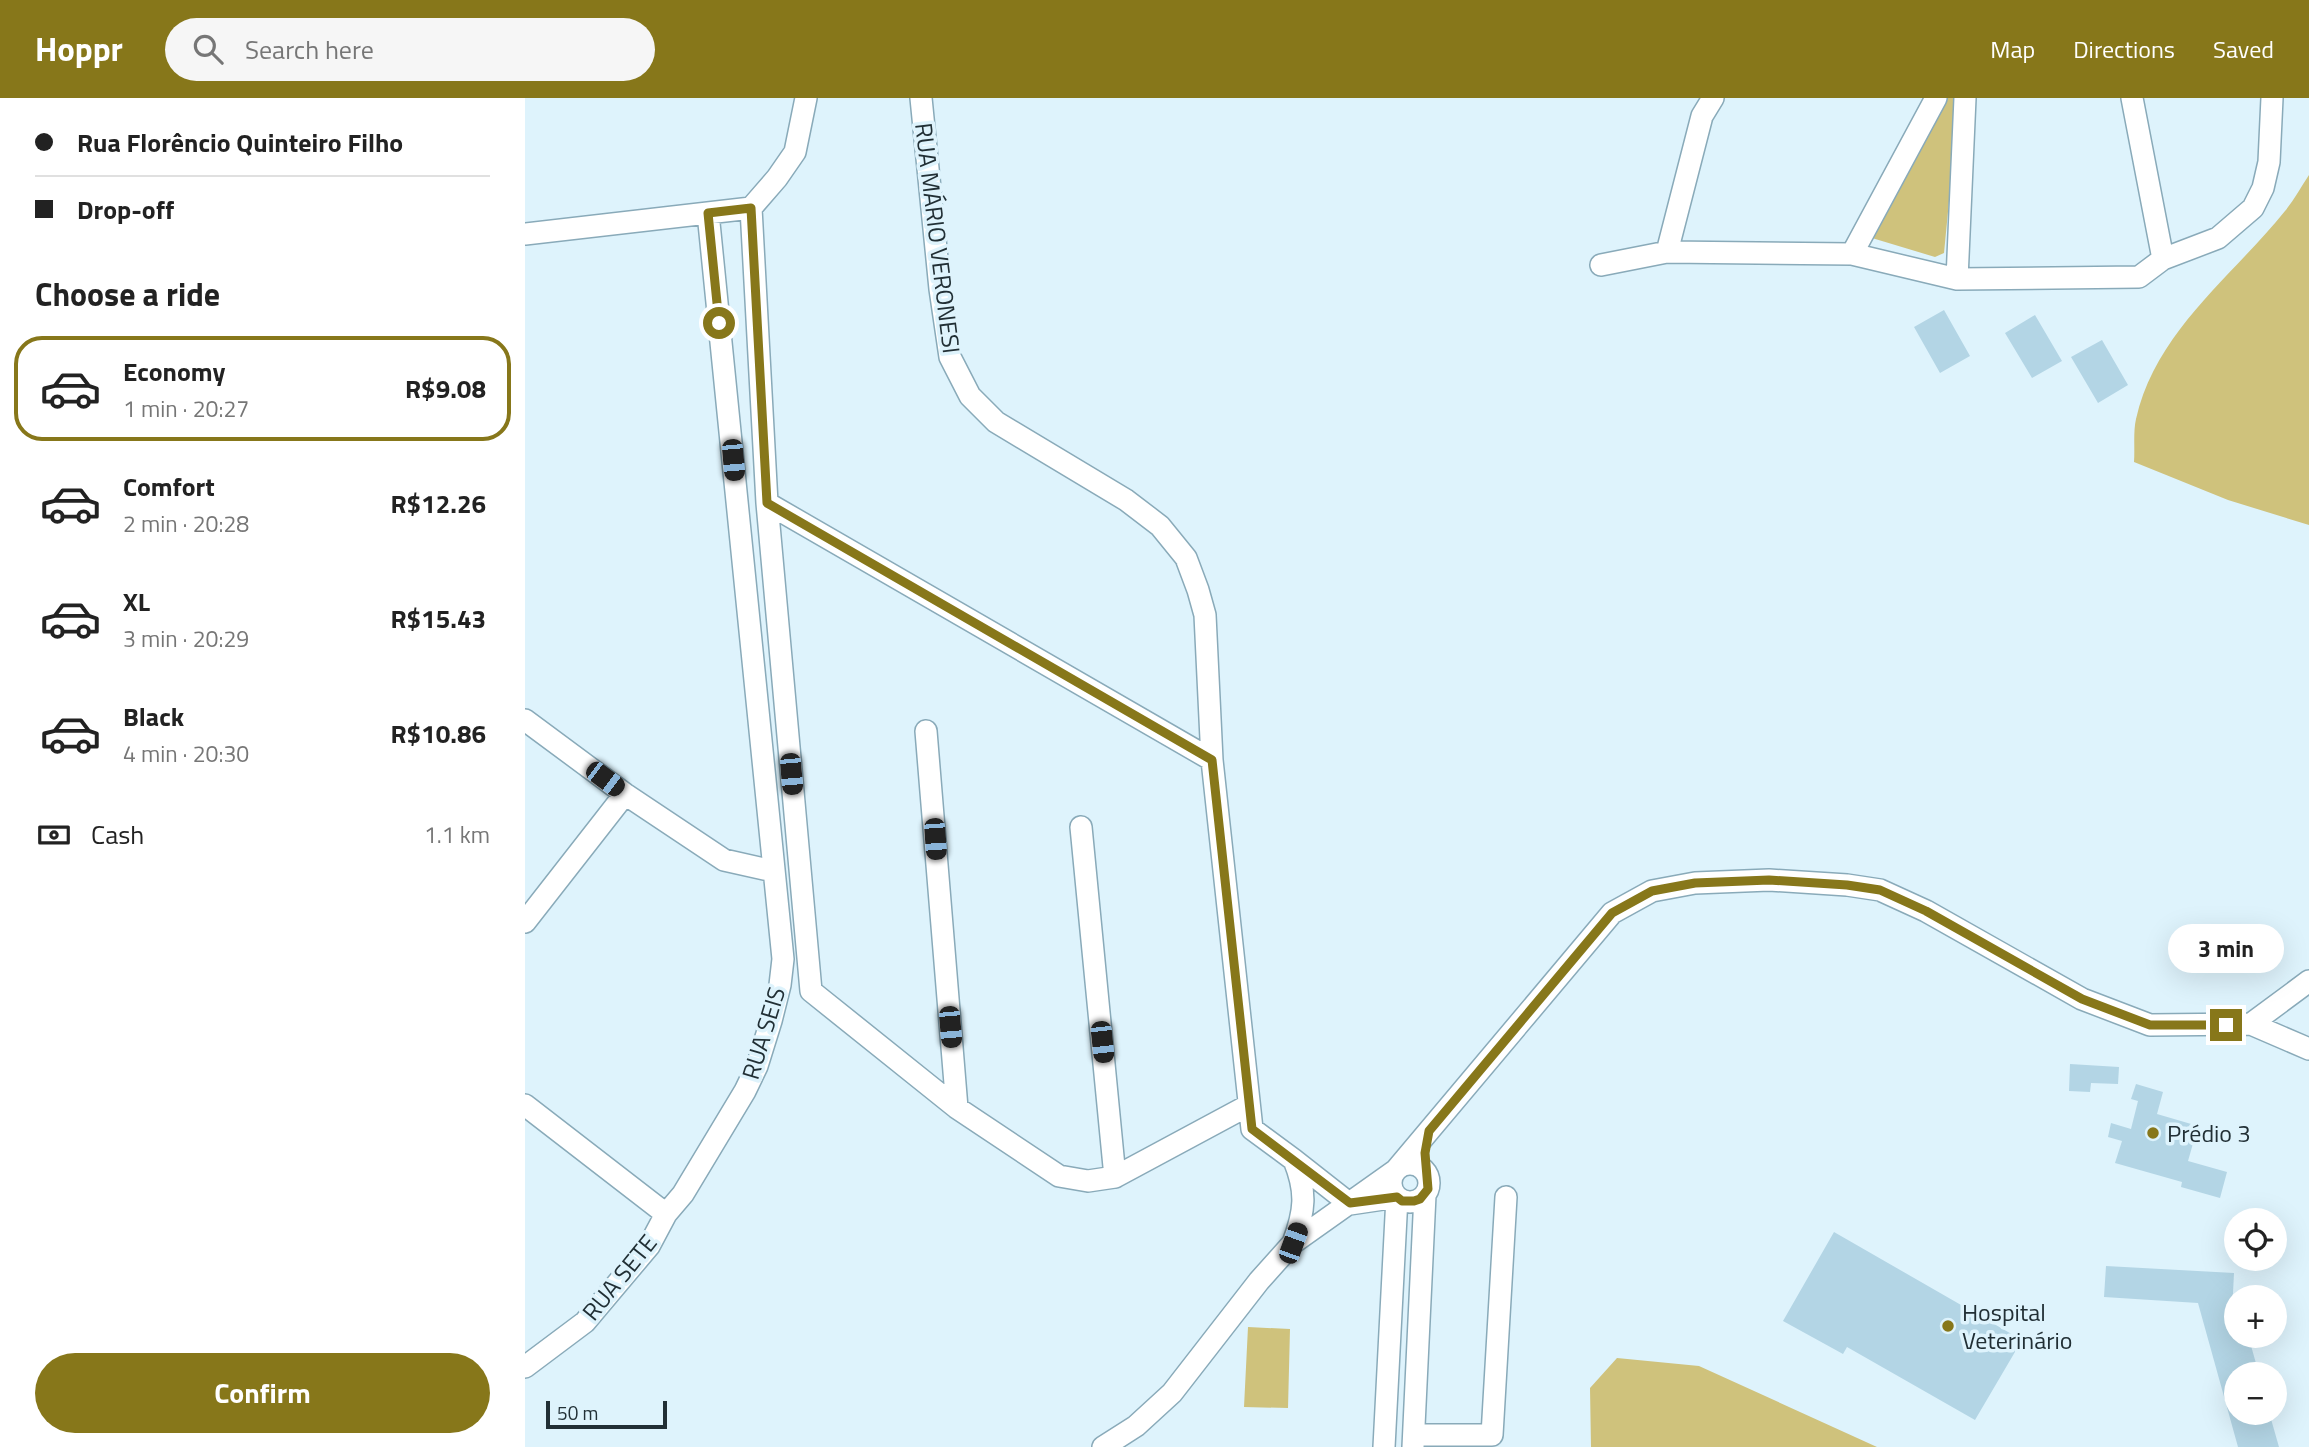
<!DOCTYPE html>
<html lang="en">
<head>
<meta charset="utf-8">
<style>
	:root { --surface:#fff; --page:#f6f6f6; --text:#222; --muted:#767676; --line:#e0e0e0; --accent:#87771a }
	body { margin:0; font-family:"Titillium Web",sans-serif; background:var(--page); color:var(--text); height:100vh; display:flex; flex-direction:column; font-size:26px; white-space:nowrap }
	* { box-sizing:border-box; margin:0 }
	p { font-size:23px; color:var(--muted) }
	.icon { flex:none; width:38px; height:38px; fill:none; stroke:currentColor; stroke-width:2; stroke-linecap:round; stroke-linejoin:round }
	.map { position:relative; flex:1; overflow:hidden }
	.panel { display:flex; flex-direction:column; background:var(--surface); width:525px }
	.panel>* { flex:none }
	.hud { display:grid; align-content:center; height:154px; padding:0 35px; background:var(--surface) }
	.buttons { position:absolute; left:1699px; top:1110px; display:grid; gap:14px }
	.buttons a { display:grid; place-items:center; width:63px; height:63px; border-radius:50%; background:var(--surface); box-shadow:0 7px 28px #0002; font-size:35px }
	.scale { position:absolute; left:21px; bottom:18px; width:121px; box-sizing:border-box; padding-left:7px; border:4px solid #212f35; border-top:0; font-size:19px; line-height:24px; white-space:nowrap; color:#212f35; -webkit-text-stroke:5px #def3fc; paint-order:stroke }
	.end { position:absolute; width:32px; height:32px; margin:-16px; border:9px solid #87771a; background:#fff; box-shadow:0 0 0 4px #fff }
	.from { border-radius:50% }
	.bubble { position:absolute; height:49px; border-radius:24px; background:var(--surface); box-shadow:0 7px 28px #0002; font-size:23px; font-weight:700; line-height:49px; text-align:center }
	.car { position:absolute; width:21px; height:42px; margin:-21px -10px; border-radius:9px; box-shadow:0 0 5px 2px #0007; background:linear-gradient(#222 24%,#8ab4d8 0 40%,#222 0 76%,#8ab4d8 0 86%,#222 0) }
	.hud b { display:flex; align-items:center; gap:24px; height:66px; font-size:26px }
	.hud b+b { border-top:2px solid var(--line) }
	.hud i { width:18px; height:18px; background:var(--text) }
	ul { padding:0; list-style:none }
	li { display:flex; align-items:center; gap:21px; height:105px; margin:0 14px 10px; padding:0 21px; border:4px solid transparent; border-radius:28px }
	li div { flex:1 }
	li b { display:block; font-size:26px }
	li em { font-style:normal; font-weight:700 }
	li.active { border-color:var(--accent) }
	li>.icon { width:63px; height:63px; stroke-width:1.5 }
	h2 { padding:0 35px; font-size:32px; line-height:84px }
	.pay { display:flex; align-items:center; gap:18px; height:77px; padding:0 35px; font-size:26px }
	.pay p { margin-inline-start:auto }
	.primary-button { display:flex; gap:14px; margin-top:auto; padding:14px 35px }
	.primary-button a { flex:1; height:80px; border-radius:42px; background:var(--accent); color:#fff; font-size:28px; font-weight:700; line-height:80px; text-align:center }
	header { display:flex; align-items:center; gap:42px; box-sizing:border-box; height:98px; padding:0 35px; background:var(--accent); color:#fff }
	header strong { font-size:33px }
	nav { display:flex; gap:38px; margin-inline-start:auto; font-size:24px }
	.search { width:490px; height:63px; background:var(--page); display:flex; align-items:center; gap:18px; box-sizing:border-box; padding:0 24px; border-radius:38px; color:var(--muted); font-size:26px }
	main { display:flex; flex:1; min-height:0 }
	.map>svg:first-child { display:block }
	.green { fill:#cfc27c }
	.building { fill:#b3d5e5 }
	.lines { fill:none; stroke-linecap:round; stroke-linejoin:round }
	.minor-casing { stroke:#89aab9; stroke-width:24 }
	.minor { stroke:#fff; stroke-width:21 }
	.route { stroke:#87771a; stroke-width:9 }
	.poi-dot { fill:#87771a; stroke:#def3fc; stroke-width:2.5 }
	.labels { text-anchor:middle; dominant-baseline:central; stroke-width:7; stroke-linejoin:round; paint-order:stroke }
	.street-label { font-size:24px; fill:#212f35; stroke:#def3fc }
	.poi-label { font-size:24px; fill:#212f35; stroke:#def3fc; text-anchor:start }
</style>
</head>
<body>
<header>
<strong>Hoppr</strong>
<div class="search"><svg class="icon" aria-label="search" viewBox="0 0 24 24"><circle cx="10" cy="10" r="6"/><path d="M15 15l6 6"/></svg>Search here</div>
<nav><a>Map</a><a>Directions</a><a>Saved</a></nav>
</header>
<main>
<section class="panel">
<div class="hud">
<b><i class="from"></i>Rua Florêncio Quinteiro Filho</b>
<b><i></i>Drop-off</b>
</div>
<h2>Choose a ride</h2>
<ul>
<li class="active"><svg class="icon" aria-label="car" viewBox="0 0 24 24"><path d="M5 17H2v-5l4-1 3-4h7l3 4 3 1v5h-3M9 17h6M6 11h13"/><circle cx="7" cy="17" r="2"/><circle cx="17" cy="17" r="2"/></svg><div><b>Economy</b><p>1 min · 20:27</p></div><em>R$9.08</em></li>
<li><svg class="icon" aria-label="car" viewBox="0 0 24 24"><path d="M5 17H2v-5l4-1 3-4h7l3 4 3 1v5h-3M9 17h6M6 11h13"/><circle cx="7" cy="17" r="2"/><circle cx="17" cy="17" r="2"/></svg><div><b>Comfort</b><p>2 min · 20:28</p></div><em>R$12.26</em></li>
<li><svg class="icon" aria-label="car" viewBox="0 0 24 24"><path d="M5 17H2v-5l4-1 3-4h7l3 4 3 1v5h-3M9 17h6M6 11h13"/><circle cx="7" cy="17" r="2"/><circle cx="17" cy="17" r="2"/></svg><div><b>XL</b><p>3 min · 20:29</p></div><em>R$15.43</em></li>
<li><svg class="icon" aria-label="car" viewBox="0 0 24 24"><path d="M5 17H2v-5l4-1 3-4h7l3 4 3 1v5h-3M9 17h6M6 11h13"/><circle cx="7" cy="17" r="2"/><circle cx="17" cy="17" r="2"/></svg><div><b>Black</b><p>4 min · 20:30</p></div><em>R$10.86</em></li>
</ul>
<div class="pay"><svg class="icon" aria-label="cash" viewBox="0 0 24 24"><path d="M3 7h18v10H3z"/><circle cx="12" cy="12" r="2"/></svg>Cash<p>1.1 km</p></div>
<div class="primary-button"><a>Confirm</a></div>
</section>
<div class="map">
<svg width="1784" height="1349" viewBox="0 0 1784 1349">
	<rect width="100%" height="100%" fill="#def3fc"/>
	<path class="green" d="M1421 0H1434L1419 155 1410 159 1347 140 1348 134Z
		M1784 77V427L1703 402 1609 364C1610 350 1608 334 1611 321 1631 233 1707 179 1760 113 1769 102 1776 89 1784 77Z
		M723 1229 765 1231 763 1310 719 1309Z
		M1092 1260 1174 1268 1352 1349H1066L1065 1290Z"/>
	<path class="building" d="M1419 212 1445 258 1415 275 1389 229Z
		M1510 217 1537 263 1507 280 1480 235Z
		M1577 242 1603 287 1573 305 1546 259Z
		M1545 966 1594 969 1593 986 1566 985 1565 994 1544 993Z
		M1611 986 1638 994 1632 1016 1673 1028 1663 1063 1702 1074 1695 1100 1656 1089 1657 1084 1590 1065 1597 1043 1583 1039 1586 1025 1606 1031 1613 1003 1606 1001Z
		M1309 1134 1497 1242 1450 1322 1322 1249 1318 1256 1258 1223Z
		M1581 1168 1709 1175 1707 1215 1712 1214V1237H1723L1734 1276H1712V1314H1744L1754 1349H1713L1673 1205 1579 1199Z"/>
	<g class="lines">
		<g class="minor-casing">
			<path id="minor" d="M396 0 415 191 425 259 445 298 471 324 601 402 635 428 661 460 673 492 680 517 687 662 727 1031 769 1062
				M1607 0 1638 161
				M226 110 242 405 286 893 432 1010 534 1078 563 1083 590 1079 724 1007
				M0 136 226 110 252 80 270 54 281 0
				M1142 154 1177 18 1188 0
				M1327 156 1411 0
				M1076 167 1142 154 1327 156 1432 181 1614 179 1638 161 1693 140 1728 110 1738 90 1744 64 1747 0
				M1432 181 1440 0
				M242 405 687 662
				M0 622 100 696 199 762 248 773
				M401 633 432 1010
				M556 729 590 1079
				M0 824 100 696
				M1726 926 1784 951
				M0 1007 141 1116
				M866 1085a19 19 0 1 1 38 0a19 19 0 1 1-38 0Z
				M768 1145C780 1113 782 1094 769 1062L825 1106 872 1099 859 1349
				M0 1269 60 1224 124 1148 141 1116 158 1096 220 993 232 968 246 923 255 887 258 861 183 115
				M889 1337H967L981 1099
				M578 1349 611 1328 647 1295 734 1183 768 1145 871 1072 1087 815 1127 793 1170 785 1244 782 1322 787 1355 792 1401 813 1557 901 1625 927 1726 926 1784 883
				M888 1349 900 1097"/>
		</g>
		<use href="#minor" class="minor"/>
	</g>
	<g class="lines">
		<path class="route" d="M194 225 183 115 226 110 242 405 687 662 727 1031 825 1105 872 1099 877 1103H889L895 1101 903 1091 900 1055 904 1033 1087 815 1127 793 1170 785 1244 782 1322 787 1355 792 1401 813 1557 901 1625 927H1701"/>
	</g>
	<g class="poi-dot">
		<circle cx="1628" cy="1035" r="7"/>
		<circle cx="1423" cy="1228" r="7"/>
	</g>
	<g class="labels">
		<g class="street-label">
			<text transform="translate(413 140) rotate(83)">RUA MÁRIO VERONESI</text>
			<text transform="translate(238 935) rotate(-73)">RUA SEIS</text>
			<text transform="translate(94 1179) rotate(-51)">RUA SETE</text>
		</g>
		<g class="poi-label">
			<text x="1642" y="1035">Prédio 3</text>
			<text x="1437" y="1214">Hospital<tspan x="1437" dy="28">Veterinário</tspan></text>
		</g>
	</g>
</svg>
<div class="buttons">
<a><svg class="icon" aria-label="locate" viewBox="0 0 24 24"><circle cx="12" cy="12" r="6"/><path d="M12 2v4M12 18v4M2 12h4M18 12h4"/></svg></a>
<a>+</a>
<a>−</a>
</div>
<div class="scale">50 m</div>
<i class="end from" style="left:194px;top:225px"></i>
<i class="end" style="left:1701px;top:927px"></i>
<div class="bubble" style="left:1643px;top:826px;width:116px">3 min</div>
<i class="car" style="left:208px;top:362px;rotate:175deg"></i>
<i class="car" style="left:266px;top:676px;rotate:175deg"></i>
<i class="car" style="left:80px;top:681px;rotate:127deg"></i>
<i class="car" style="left:410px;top:741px;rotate:176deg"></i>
<i class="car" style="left:425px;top:929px;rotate:175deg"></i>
<i class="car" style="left:577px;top:944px;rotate:174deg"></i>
<i class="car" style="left:768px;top:1145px;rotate:20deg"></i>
</div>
</main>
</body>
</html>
